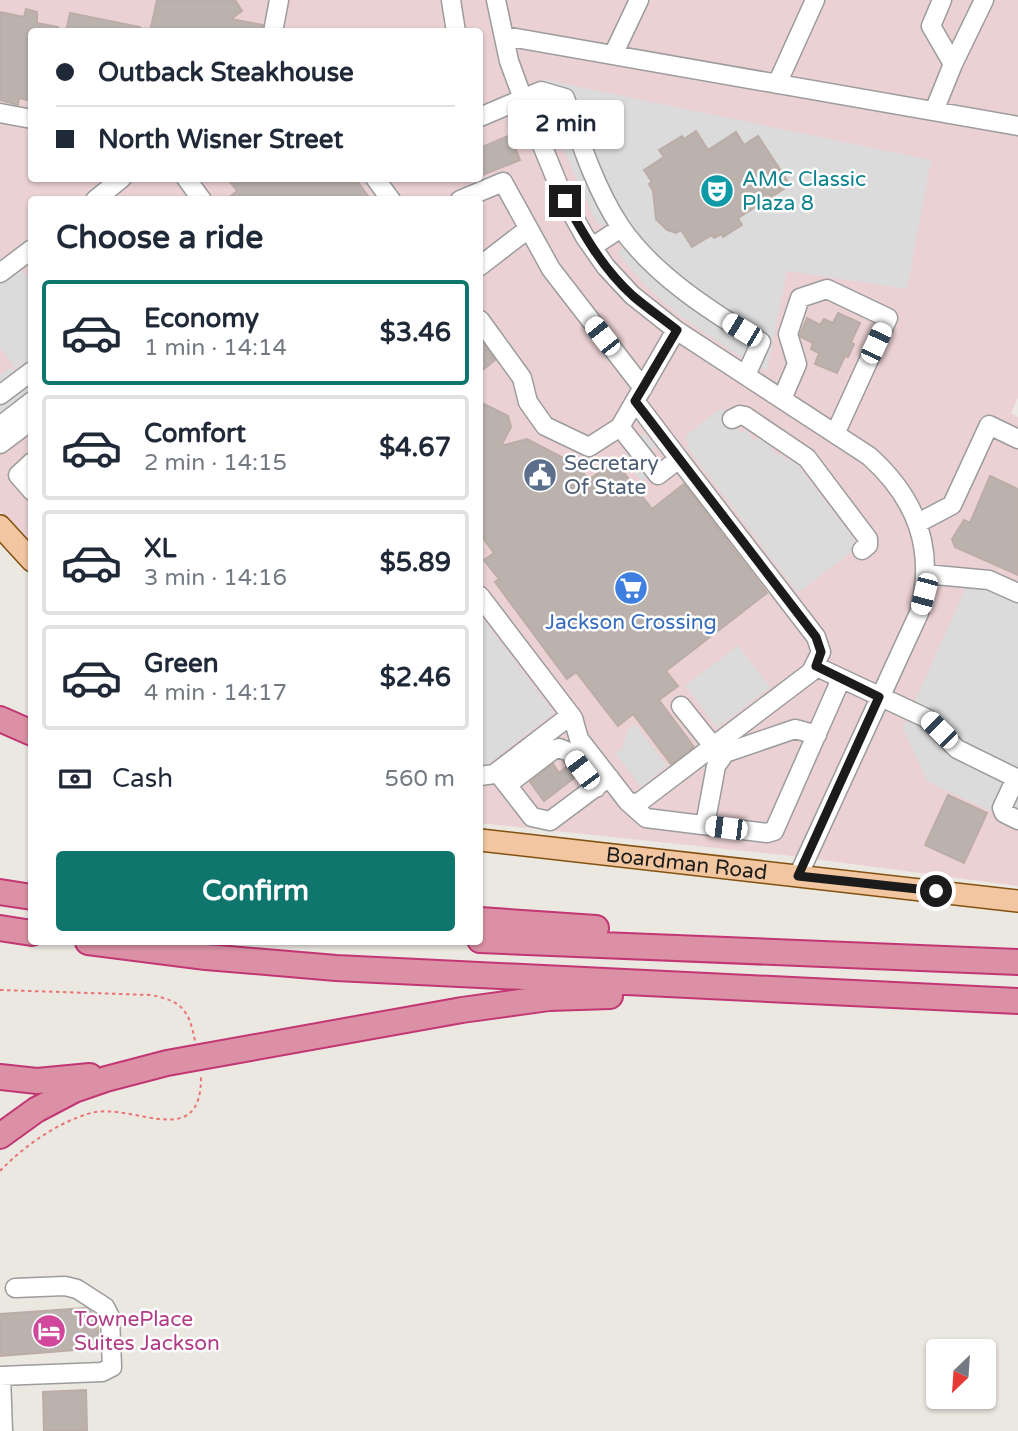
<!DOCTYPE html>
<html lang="en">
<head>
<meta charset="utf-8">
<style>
	:root { --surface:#fff; --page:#f6f6f7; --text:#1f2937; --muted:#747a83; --line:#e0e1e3; --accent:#0f766e }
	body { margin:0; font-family:"Varela Round",sans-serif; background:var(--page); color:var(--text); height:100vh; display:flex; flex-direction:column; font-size:26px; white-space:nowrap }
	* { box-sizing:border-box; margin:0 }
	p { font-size:23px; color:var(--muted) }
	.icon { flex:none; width:38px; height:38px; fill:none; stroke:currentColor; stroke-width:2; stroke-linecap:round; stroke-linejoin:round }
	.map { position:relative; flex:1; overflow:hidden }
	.details { position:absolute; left:28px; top:196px; width:455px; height:749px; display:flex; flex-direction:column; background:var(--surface); border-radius:7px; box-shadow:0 2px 5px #0004 }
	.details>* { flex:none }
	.banner { position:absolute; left:28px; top:28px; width:455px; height:154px; border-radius:7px; box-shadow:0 2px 5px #0004; display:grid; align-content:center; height:154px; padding:0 28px; background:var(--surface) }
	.needle { width:46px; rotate:205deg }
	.controls { position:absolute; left:926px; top:1339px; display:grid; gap:14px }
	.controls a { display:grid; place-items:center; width:70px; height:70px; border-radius:7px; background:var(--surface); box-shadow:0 2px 5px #0004; font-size:35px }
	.end { position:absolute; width:32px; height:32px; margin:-16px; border:9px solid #1b1b1b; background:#fff; box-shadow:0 0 0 4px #fff }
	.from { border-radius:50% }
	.bubble { position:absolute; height:49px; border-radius:7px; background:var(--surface); box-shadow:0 2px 5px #0004; font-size:23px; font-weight:700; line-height:49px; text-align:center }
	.car { position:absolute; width:21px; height:42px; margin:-21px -10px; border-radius:9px; box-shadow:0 0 5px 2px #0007; background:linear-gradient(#fff 24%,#345 0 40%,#fff 0 76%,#345 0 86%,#fff 0) }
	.banner b { display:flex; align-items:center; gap:24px; height:66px; font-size:26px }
	.banner b+b { border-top:2px solid var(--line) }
	.banner i { width:18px; height:18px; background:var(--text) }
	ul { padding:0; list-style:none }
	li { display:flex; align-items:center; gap:21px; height:105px; margin:0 14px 10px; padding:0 14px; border:4px solid var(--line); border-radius:7px }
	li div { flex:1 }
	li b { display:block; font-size:26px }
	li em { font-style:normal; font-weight:700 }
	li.active { border-color:var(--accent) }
	li>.icon { width:63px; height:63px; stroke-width:1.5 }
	h2 { padding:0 28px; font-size:32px; line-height:84px }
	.pay { display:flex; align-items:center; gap:18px; height:77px; padding:0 28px; font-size:26px }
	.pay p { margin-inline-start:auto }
	.primary-button { display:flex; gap:14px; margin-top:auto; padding:14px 28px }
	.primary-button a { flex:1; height:80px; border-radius:7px; background:var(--accent); color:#fff; font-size:28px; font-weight:700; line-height:80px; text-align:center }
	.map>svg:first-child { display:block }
	.commercial { fill:#ebd1d3; fill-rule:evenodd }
	.parking { fill:#dbdbdb }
	.building { fill:#bbb2ae; stroke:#bbada5; stroke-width:2 }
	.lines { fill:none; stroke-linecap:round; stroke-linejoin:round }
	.minor-casing { stroke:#9c9c9c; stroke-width:21 }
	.major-casing { stroke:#82510f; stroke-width:24 }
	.highway-casing { stroke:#c23673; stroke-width:28 }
	.path { stroke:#ea7473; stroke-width:2; stroke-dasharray:3.5 3.5; stroke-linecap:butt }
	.minor { stroke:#fff; stroke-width:18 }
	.major { stroke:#f1c6a0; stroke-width:21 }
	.highway { stroke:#db90a5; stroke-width:24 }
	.route { stroke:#1b1b1b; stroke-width:9 }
	.labels { text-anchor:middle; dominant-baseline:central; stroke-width:5; stroke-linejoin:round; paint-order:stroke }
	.culture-label { font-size:21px; fill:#0d838f; stroke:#fff; text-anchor:start }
	.service-label { font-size:21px; fill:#4e5e75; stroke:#fff; text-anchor:start }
	.shop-label { font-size:21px; fill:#366cbe; stroke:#fff }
	.street-label { font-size:21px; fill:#1b1b1b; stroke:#fff }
	.hotel-label { font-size:21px; fill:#b23c85; stroke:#fff; text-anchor:start }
</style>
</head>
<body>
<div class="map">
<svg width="1018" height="1431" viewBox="0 0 1018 1431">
	<rect width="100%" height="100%" fill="#ebe7e1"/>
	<path class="commercial" d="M0 0H1018V398L1011 413 1018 417V886L784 855 480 823V200H32L31 544 0 511ZM32 32H480V178H32Z"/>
	<path class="parking" d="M541 79 931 160 907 289 787 271 767 371 748 362 680 316 648 288 617 253 627 245 625 240 608 245 606 254 589 232 597 233 606 224 598 225 581 190 549 114 543 97Z
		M21 269 31 283V393L0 417V375L11 367 17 375 27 367 24 363 16 369 0 347V281L12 273 14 275Z
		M722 408 741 433 746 430 754 441 762 436 777 456 782 454 787 461 793 459 859 546 798 593 687 447 689 444 684 437Z
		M644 433 655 446 649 452V475L641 481 623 458 631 451 636 439Z
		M966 587 999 592 1018 601V824L927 781 903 728Z
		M480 615 554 713 484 767 480 761Z
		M738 646 770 687 717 728 685 686Z
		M635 724 667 766 641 787 615 753 623 747 627 730Z"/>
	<path class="building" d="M157 0H235L242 11 231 19 263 25 262 32H150Z
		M26 9 37 12V23L58 27 57 32H32V101L19 98 18 105 0 100V12L24 17Z
		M70 13 140 27V32H66Z
		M696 131 708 150 736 132 744 145 758 136 790 185 738 218 742 225 723 237 722 234 714 238 712 235 692 247 681 230 676 233 667 230 656 219 653 191 649 184 652 182 644 170 664 157 659 150 682 136 684 139Z
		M510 135 520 160 480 176V148Z
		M227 178H355L371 200H226L237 191Z
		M838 313 860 323 851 342 854 344 848 357 845 356 837 373 815 364 819 353 811 349 813 343 801 337 800 335 807 318 820 325 824 319 833 323Z
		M480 339 495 360 480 372Z
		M480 402 508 416 511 427 501 446 527 439 577 465 589 480 614 460 652 509 684 484 767 593 666 671 678 686 659 700 694 747 671 764 633 714 618 726 576 672 567 679 495 582 499 579 484 560 494 553 480 534Z
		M990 476 1018 489V575L955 547 952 539 964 520 970 523Z
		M553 764 559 773 566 767 574 778 544 801 530 782Z
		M948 795 987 813 964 863 925 845Z
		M85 1308 97 1316 99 1348 0 1356V1314Z
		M86 1390 87 1431H44L43 1392Z"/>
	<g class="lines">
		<g class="minor-casing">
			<path id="minor" d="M451 0 456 32
				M496 0 509 61 523 99 565 201 585 237 606 267 632 295 676 330 869 456C917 499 936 550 919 613L798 876
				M942 0 931 26 953 64 984 0
				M273 32 279 0
				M504 36 1018 126
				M613 55 639 0
				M777 84 815 0
				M934 111 953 64
				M0 113 32 119
				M480 117 541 91 565 98C580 141 595 188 620 226 653 275 712 312 761 342L746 375
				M186 178 202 200
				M375 178 391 200
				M95 200 122 178
				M460 200 503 182 551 269 643 388
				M592 247 621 228
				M480 266 528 229
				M0 273 32 249
				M480 320 522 378 528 402 545 426 589 447 620 427 676 330
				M0 395 32 371
				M782 399 797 364 788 334 800 298 827 289 888 318 835 434
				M635 401 679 459
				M732 419 740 415 745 416 807 458 868 539V545L862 550
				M0 426 32 401
				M620 427 658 475 679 459 816 637 821 652 811 672 641 801 632 804
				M0 444 32 420
				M32 462 18 475 32 491
				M918 523 952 505 989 425 1018 439
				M925 574 989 580 1018 593
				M480 596 573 718 579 739 628 802 646 818 767 833 774 831 841 679
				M815 666 926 718 957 749 1018 779
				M681 706 713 746
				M497 772 532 817 550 821 609 777
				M480 776 494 774 571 715
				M1016 778 1002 808 1004 813 1018 820
				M507 785 553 750 559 748 569 752 596 788
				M705 825 716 766 725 753 795 729 817 735
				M0 1376 102 1372 112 1367 110 1317 105 1307 77 1289 65 1286 15 1288
				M1 1376 3 1431"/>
		</g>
		<g class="major-casing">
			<g id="major">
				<path d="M0 526 32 561"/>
				<path id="s1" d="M480 840 1018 901"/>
			</g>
		</g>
		<g class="highway-casing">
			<path id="highway" d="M0 719 32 733
				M0 892 32 897
				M480 920 596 928
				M0 928 32 933
				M480 940 1018 962
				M88 942 206 957 336 968 1018 1001
				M0 1077 37 1081 90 1076
				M0 1136 36 1110 74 1090 106 1079 167 1063 462 1010 549 998 610 996"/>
		</g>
		<path class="path" d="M0 990 151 995C182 1001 189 1010 195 1041
			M0 1171C24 1146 58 1122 91 1113 133 1102 202 1153 201 1076"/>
		<use href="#minor" class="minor"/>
		<use href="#major" class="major"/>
		<use href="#highway" class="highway"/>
	</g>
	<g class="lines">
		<path class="route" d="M565 201C584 235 603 269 633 296 647 308 662 318 677 330L635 401 816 637 821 652 816 666 879 697 798 876 936 891"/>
	</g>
	<defs>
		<g id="theatre-disc" transform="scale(1.75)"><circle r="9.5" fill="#0f9aa8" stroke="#fff"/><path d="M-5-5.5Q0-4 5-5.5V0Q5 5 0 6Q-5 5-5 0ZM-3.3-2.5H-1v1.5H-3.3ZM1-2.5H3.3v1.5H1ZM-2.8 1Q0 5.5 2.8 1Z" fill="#fff"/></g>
		<g id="civic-disc" transform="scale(1.75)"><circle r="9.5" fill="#5c6f8a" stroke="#fff"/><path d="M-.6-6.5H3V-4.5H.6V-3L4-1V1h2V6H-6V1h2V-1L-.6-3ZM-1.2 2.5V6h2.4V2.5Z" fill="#fff"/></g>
		<g id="supermarket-disc" transform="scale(1.75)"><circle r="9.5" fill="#3f7fe0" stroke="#fff"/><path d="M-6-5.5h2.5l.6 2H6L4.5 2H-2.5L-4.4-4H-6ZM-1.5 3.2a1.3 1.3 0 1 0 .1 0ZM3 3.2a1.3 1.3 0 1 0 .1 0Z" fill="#fff"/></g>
		<g id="hotel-disc" transform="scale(1.75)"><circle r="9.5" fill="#d1479c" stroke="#fff"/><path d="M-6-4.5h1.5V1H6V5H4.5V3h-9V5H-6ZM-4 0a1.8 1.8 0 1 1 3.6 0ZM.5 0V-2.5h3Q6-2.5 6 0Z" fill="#fff"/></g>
	</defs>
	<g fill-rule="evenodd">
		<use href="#theatre-disc" x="717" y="191"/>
		<use href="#civic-disc" x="540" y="475"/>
		<use href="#supermarket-disc" x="631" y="588"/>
		<use href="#hotel-disc" x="49" y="1331"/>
	</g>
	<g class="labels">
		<g class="culture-label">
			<text x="742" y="179">AMC Classic<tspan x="742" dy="24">Plaza 8</tspan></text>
		</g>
		<g class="service-label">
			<text x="564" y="463">Secretary<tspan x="564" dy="24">Of State</tspan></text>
		</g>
		<g class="shop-label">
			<text x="631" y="622">Jackson Crossing</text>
		</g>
		<g class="street-label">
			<text stroke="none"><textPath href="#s1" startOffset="208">Boardman Road</textPath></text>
		</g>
		<g class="hotel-label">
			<text x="74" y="1319">TownePlace<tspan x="74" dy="24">Suites Jackson</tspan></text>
		</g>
	</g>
</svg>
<div class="controls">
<a><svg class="needle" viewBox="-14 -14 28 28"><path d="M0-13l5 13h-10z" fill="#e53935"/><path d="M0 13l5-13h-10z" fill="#747a83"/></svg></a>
</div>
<i class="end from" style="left:936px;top:891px"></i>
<i class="end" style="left:565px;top:201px"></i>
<div class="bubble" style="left:508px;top:100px;width:116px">2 min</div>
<i class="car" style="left:742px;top:330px;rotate:301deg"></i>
<i class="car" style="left:602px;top:336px;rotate:322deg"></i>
<i class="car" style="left:876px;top:343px;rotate:25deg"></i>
<i class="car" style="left:924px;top:594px;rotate:195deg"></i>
<i class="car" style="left:939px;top:730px;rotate:315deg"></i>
<i class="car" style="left:582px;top:770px;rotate:323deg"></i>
<i class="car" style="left:726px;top:828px;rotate:277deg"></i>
<div class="banner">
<b><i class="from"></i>Outback Steakhouse</b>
<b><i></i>North Wisner Street</b>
</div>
<section class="details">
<h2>Choose a ride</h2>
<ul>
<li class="active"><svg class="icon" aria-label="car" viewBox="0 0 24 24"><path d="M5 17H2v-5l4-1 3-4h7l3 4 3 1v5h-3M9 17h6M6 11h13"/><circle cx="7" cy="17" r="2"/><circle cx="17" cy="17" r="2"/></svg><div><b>Economy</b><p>1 min · 14:14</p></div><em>$3.46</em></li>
<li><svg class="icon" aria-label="car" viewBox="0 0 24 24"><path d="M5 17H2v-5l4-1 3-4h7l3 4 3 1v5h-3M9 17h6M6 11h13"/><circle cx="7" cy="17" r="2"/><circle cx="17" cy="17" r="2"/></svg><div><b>Comfort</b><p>2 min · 14:15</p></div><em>$4.67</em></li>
<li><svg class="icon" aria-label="car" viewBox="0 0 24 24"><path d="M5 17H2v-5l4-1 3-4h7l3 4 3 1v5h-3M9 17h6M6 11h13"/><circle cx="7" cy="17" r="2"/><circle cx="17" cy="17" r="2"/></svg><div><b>XL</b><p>3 min · 14:16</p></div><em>$5.89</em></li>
<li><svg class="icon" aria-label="car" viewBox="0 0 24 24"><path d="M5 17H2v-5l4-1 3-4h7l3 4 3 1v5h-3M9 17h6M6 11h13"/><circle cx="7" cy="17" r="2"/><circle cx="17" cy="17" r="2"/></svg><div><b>Green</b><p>4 min · 14:17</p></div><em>$2.46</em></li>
</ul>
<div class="pay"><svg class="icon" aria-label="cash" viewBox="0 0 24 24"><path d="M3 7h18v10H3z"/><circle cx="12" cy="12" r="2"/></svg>Cash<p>560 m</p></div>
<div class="primary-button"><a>Confirm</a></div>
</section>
</div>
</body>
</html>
